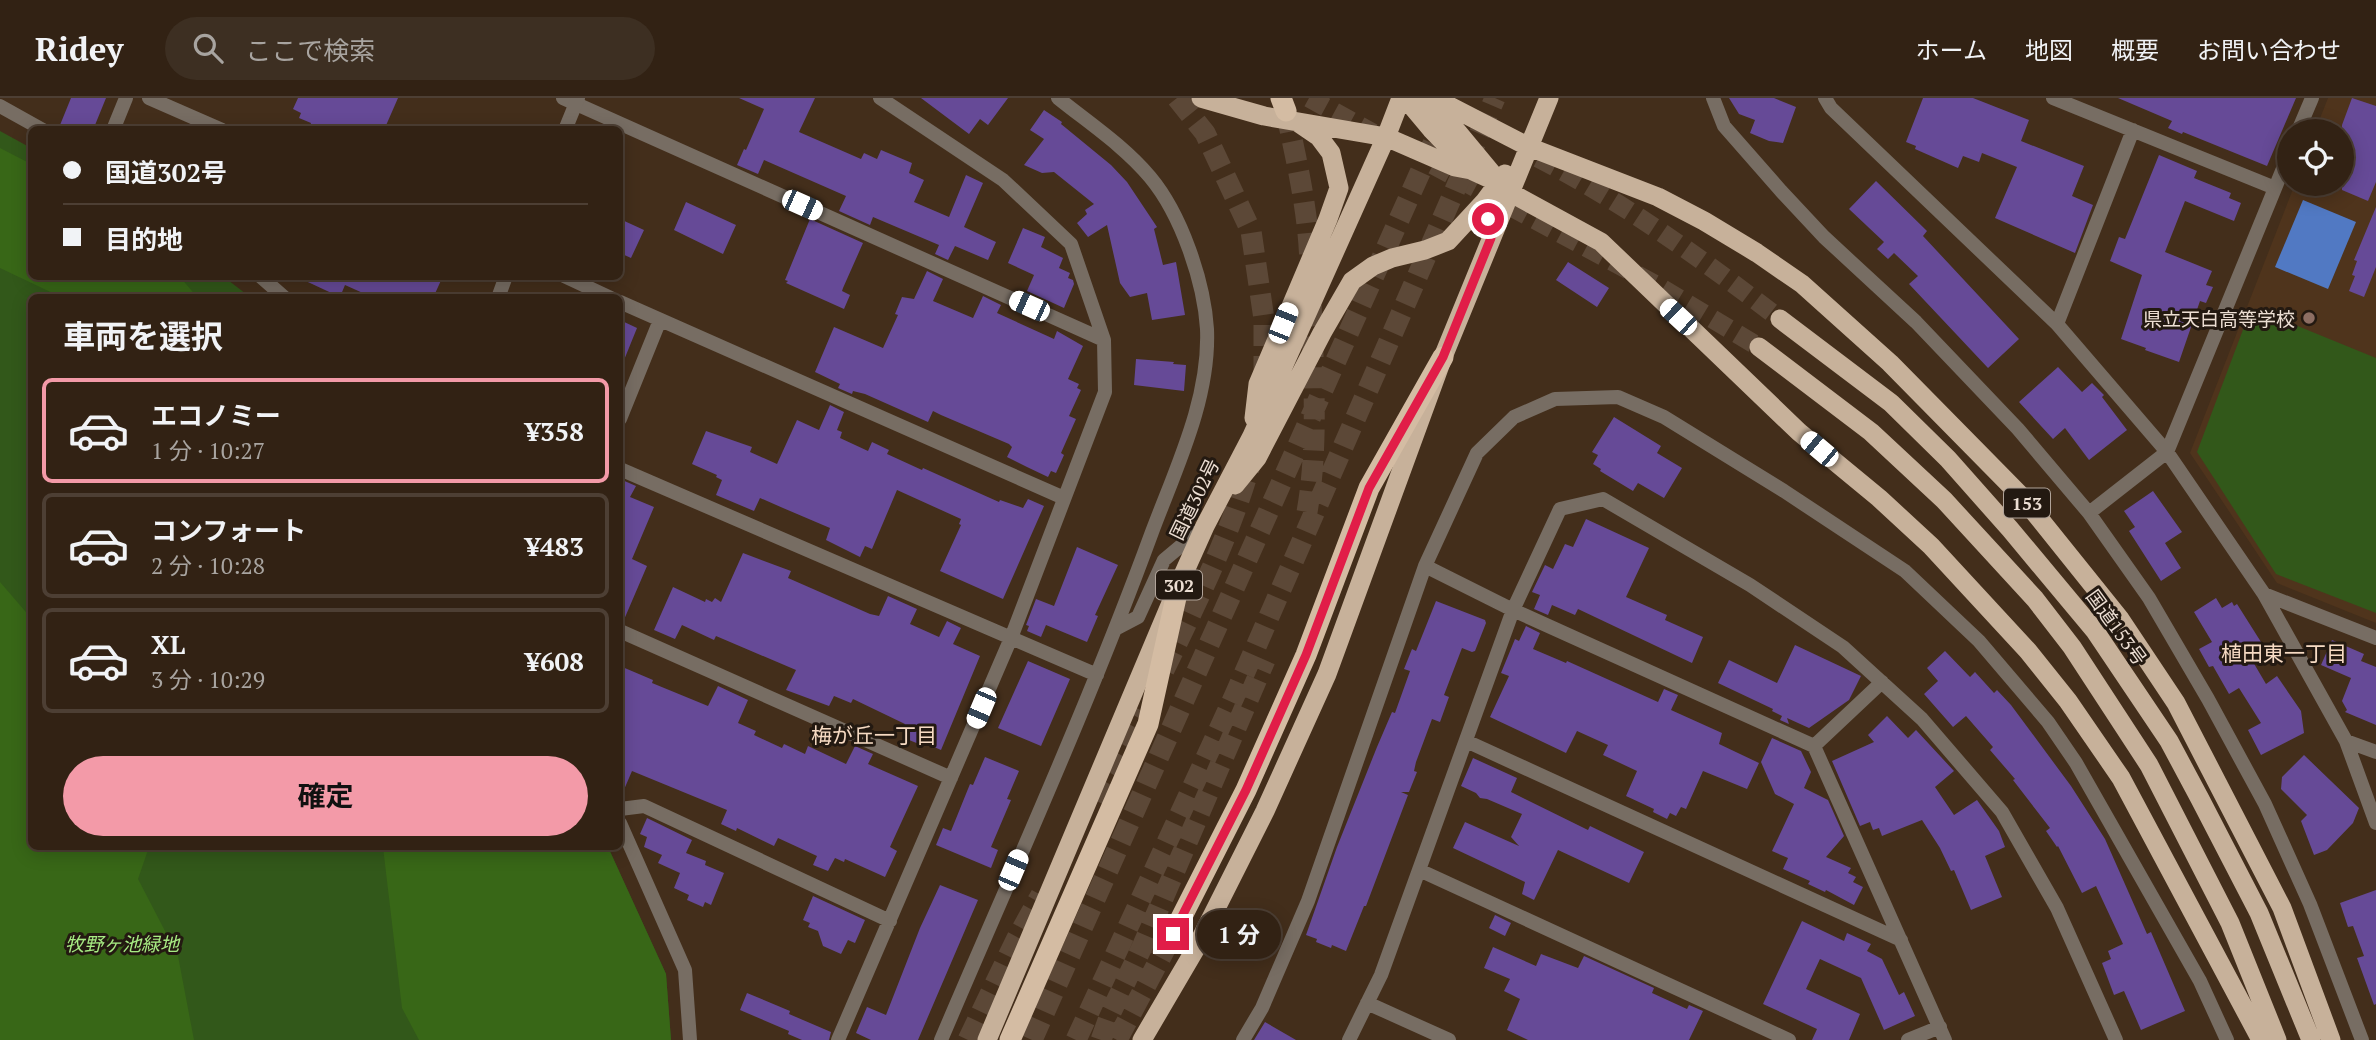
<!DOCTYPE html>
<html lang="ja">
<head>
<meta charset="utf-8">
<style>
	:root { --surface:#322214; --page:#3d2f22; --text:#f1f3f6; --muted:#a8a4a0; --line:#4d3f34; --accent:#f39aa8 }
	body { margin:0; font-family:"PT Serif","Noto Sans JP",serif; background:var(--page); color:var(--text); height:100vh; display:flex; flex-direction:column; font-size:26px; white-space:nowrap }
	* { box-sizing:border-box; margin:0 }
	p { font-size:23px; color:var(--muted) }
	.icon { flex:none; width:38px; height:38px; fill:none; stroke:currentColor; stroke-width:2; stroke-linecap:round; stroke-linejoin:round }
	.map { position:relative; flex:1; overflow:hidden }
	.drawer { position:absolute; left:28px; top:196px; width:595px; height:556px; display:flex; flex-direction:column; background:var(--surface); border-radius:10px; box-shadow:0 4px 18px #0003,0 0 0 2px var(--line) }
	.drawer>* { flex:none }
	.guide { position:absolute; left:28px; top:28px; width:595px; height:154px; border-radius:10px; box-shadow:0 4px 18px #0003,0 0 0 2px var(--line); display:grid; align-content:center; height:154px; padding:0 35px; background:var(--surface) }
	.fabs { position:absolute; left:2277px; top:21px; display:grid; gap:14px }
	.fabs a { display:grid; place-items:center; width:77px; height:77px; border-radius:50%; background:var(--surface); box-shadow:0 4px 18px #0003,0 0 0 2px var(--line); font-size:35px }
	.end { position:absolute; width:32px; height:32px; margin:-16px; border:9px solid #e11d48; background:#fff; box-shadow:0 0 0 4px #fff }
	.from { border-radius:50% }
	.bubble { position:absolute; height:49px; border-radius:24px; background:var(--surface); box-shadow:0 4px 18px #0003,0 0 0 2px var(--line); font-size:23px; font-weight:700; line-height:49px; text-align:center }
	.car { position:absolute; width:21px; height:42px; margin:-21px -10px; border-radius:9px; box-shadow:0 0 5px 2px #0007; background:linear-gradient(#fff 24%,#345 0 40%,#fff 0 76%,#345 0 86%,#fff 0) }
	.guide b { display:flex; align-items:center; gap:24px; height:66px; font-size:26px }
	.guide b+b { border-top:2px solid var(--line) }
	.guide i { width:18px; height:18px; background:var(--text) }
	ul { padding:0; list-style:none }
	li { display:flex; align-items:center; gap:21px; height:105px; margin:0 14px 10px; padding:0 21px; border:4px solid var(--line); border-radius:10px }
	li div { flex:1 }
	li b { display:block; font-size:26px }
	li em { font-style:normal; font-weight:700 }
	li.current { border-color:var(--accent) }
	li>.icon { width:63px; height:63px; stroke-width:1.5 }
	h2 { padding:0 35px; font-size:32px; line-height:84px }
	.cta { display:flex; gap:14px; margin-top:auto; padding:14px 35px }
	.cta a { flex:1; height:80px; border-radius:42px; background:var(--accent); color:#111; font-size:28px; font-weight:700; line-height:80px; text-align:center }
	header { display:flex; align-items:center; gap:42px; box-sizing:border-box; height:98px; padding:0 35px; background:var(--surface); border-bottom:2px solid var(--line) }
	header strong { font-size:33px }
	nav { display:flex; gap:38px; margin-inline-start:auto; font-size:24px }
	.search { width:490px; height:63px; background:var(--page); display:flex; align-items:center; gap:18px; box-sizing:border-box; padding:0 24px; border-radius:38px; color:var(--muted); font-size:26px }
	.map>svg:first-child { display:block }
	.built { fill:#4f341c }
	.green { fill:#32581a }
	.forest { fill:#386717 }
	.water { fill:#5179c3 }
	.building { fill:#664a97 }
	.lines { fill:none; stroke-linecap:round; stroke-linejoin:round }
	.trunk-tunnel { stroke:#5c4837; stroke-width:19; stroke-dasharray:19 10; stroke-linecap:butt }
	.motorway-tunnel { stroke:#5c4837; stroke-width:21; stroke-dasharray:21 10; stroke-linecap:butt }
	.minor { stroke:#776d63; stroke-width:14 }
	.tertiary { stroke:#776d63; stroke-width:14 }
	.trunk { stroke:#c7b19a; stroke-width:19 }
	.motorway { stroke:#d4bca3; stroke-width:21 }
	.route { stroke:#e11d48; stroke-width:9 }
	.education-dot { fill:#8d6e63; stroke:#231911; stroke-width:2.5 }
	.labels { text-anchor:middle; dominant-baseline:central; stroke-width:6; stroke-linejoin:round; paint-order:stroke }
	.shield { fill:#231911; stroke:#b0a399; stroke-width:2 }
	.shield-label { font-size:18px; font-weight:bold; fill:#ecded3 }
	.poi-label { font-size:19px; fill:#ecded3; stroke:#231911; text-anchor:end }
	.street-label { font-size:19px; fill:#ecded3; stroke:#231911 }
	.park-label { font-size:19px; font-style:italic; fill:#a7eb83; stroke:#231911 }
	.neighbourhood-label { font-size:21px; fill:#f6dac3; stroke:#231911 }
</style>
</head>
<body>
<header>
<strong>Ridey</strong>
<div class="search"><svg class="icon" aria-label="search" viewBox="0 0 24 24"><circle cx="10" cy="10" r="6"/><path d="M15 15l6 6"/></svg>ここで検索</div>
<nav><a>ホーム</a><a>地図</a><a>概要</a><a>お問い合わせ</a></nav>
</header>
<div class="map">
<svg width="2376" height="942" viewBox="0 0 2376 942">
	<rect width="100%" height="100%" fill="#432e1b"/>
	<path class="built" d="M2328 0H2376V525L2277 485 2190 355 2295 86H2342V33H2315Z"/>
	<path class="green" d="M0 33 31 50 32 178 224 179 250 199 32 200V749H608L666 876 671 942H0Z
		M2261 213 2376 260V515L2276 476 2197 354 2247 221Z"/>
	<path class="forest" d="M0 50 31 66 32 178 180 179 197 199H61L0 170Z
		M0 484 31 520 32 749H149L138 781 178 858 194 942H0Z
		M383 749H608L666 876 671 942H419L402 910Z"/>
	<path class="water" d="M2303 102 2356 124 2328 191 2275 169Z"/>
	<path class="building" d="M71 0H106L93 32H58Z
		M298 0H398L384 32H309L311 25 299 20 301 15 293 11Z
		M739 0H815L799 34 861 61 864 55 877 61 881 52 912 65 909 75 924 82 914 104 949 119 966 77 983 85 964 129 996 144 988 162 955 148 948 162 935 156 939 147 873 119 870 127 839 113 846 98 764 62 758 76 737 67 744 51 746 52 764 11Z
		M921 0H1008L988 27 980 21 969 36Z
		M1729 0H1774L1796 9 1783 45 1769 43 1750 35 1755 22 1739 16Z
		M1923 0H1973L2029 22 2021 43 2084 68 2072 98 2093 107 2075 155 1995 120 2017 69 1982 55 1979 64 1963 58 1958 70 1915 51 1916 48 1906 44Z
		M2118 0H2296L2267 68 2183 34 2182 36 2168 30 2172 23Z
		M2352 0 2376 8V84L2368 103 2342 92V27Z
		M1044 12 1062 24 1061 26 1111 67 1127 84 1157 129 1154 131 1163 167 1176 164 1185 217 1152 222 1147 195 1130 199 1120 185 1107 127 1088 139 1077 125 1087 116 1085 112 1094 106 1054 74 1042 75 1024 67 1044 41 1030 32Z
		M2159 57 2197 73 2194 80 2231 95 2229 100 2241 105 2234 123 2185 103 2165 154 2212 173 2206 187 2213 189 2206 205 2200 203 2179 264 2145 252 2146 250 2121 241 2142 177 2110 163 2119 139 2125 141Z
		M1876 83 1927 133 1923 138 2019 241 1988 270 1909 186 1918 178 1894 155 1888 161 1877 151 1884 144 1849 111Z
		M686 104 736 127 723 156 674 132Z
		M2376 109V169L2364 199 2349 193 2355 178 2352 177 2357 163 2354 162Z
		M620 121 644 132 631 160 620 155Z
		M810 121 863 145 843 190 842 193 850 197 844 211 786 185 788 183 785 182Z
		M1023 130 1045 139 1041 149 1063 160 1059 170 1070 175 1068 180 1073 182 1074 186 1064 210 1027 193 1034 177 1008 165Z
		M1568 164 1609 190 1597 209 1556 182Z
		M927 173 943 181 933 203 973 220 983 198 1001 207 997 215 1054 241 1057 233 1083 248 1068 281 1079 286 1077 290 1081 292 1069 318 1076 321 1061 355 1064 357 1056 375 1051 373 1048 379 1027 369 1007 359 1012 349 1009 346 941 317 933 313 928 324 865 296 853 293 852 296 838 290 840 286 815 274 834 229 883 250 898 217 895 216 902 199 914 201Z
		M295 178H443L433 200H374L345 187 340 199Z
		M620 222 637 230 620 272Z
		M1136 261 1174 264 1173 266 1186 267 1184 293 1134 287Z
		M2058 269 2082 294 2092 285 2104 297 2102 299 2127 332 2089 362 2065 330 2053 341 2019 304Z
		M830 307 844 314 837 332 842 334 840 340 868 353 872 344 889 352 887 356 922 372 923 370 999 404 1000 402 1023 410 1028 401 1044 408 1003 501 940 473 961 427 959 426 961 421 897 392 872 451 865 448 860 459 826 442 830 430 783 410 760 400 754 413 716 397 722 382 716 379 717 377 692 366 706 333 752 349 750 354 777 366 797 322 819 332Z
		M1614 319 1661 348 1657 355 1682 370 1664 400 1638 385 1633 393 1600 373 1601 371 1593 366 1598 357 1592 354Z
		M620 381 636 388 630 399 654 409 632 461 647 468 623 524 620 523Z
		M2153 393 2182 434 2165 445 2181 470 2161 483 2129 433 2135 429 2124 413Z
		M1586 421 1649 450 1626 499 1667 517 1665 522 1703 539 1692 565 1578 511 1575 517 1552 507 1548 517 1534 511 1540 497 1532 494 1545 467 1553 471 1565 446 1573 449Z
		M1077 449 1118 467 1095 517 1098 518 1087 544 1046 527 1041 539 1027 533 1029 528 1026 527 1036 501 1054 508Z
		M743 455 791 473 788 480 870 516 879 518 888 498 917 511 910 526 939 539 947 523 961 530 953 546 980 558 941 652 920 643 919 646 904 640 907 633 902 631 905 626 853 601 851 605 834 598 829 608 786 592 796 572 716 538 714 542 682 527 675 541 654 532 673 489 705 504 706 501 712 504 715 500 721 504Z
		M2216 500 2222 510 2232 504 2234 508 2237 506 2261 544 2246 552 2266 586 2277 578 2301 613 2304 635 2261 657 2248 632 2261 625 2239 590 2229 596 2213 568 2209 569 2199 551 2212 544 2194 514Z
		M1436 503 1485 522 1486 525 1475 553 1472 554 1462 550 1444 597 1449 599 1440 624 1432 621 1416 664 1414 673 1417 674 1409 694H1401L1408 697 1366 808H1364L1346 853 1332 847 1331 850 1316 844 1317 841 1306 837 1337 749 1377 649 1392 614 1395 615 1410 573 1404 571 1412 551 1416 553Z
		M1526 528 1540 535 1533 551 1566 565 1567 563 1658 604 1664 591 1678 597 1671 612 1722 635 1719 646 1759 665 1747 691 1703 673 1686 711 1681 709 1676 718 1670 715 1667 721 1653 714 1654 711 1626 698 1637 673 1603 657 1608 647 1577 633 1566 655 1490 619 1509 578 1501 575 1515 541 1519 543Z
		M2332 542 2364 556 2361 563 2376 569V627L2345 614 2347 612 2342 603 2351 580 2321 567Z
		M1795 547 1861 578 1849 602 1809 630 1787 620 1789 626 1780 622 1782 618 1772 613 1773 611 1718 585 1729 562 1777 585Z
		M1945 553 1970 579 1975 574 1994 595 1997 592 2011 607 2071 688 2105 741 2147 836 2151 834 2185 913 2141 932 2124 893 2114 897 2102 865 2111 861 2108 853 2123 846 2096 788 2082 795 2058 748 2057 749 2046 733 2050 730 2013 682 2015 681 1990 652 1993 649 1966 618 1953 629 1924 596 1938 583 1927 570Z
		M1028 563 1070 581 1041 648 998 630Z
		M620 568 653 582 652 585 708 608 718 588 748 602 738 625 756 633 754 637 782 650 784 646 805 656 808 648 846 666 855 648 873 656 868 666 918 688 890 749 897 753 885 779 845 761 844 764 835 760 828 773 813 767 817 758 778 740 774 748 737 730 736 733 721 726 727 712 632 673 620 701Z
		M1887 618 1908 640 1916 632 1954 673 1935 689 1954 717 1977 702 1999 733 2005 749 1985 758 2002 799 1971 812 1954 772 1951 773 1940 750 1922 722 1882 738 1879 730 1873 732 1870 724 1860 728 1832 663 1874 644 1868 637Z
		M1772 640 1801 653 1811 674 1804 690 1828 702 1844 738 1826 759 1851 770 1848 775 1856 779 1853 784 1863 789 1854 807 1826 792 1825 794 1808 786 1810 783 1783 771 1788 760 1772 753 1794 706 1775 696 1761 664Z
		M2304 657 2359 710 2353 725 2327 752 2314 757 2301 723 2307 717 2281 691 2282 679Z
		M985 659 1019 673 1007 701 1011 702 991 749 998 752 991 770 936 747 943 730 951 733 970 686 973 687Z
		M1473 660 1517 680 1511 694 1588 732 1590 728 1644 754 1629 785 1558 752 1534 802 1522 796 1525 784 1453 750 1465 724 1519 748 1511 739 1522 716 1487 701 1480 700 1476 695 1461 688Z
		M647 720 692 742 686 755 706 763 705 767 724 775 711 807 705 804 703 809 687 802 689 797 674 790 680 775 658 765 662 757 644 749 647 739 640 736Z
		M940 787 978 802 918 942H871L856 935 867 909 886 917 920 830Z
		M2376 792V906L2374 907 2357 860 2364 858 2353 828 2348 829 2340 805Z
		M813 798 865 822 855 845 848 842 841 856 823 848 818 833 808 829 810 825 803 822Z
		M1495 817 1511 825 1505 838 1489 830Z
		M1802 823 1844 843 1847 835 1871 846 1867 853 1882 861 1899 897 1904 894 1915 918 1884 932 1861 880 1820 861 1806 891 1860 916 1849 942H1812L1817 931 1763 906Z
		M1493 849 1536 868 1541 856 1578 870 1584 858 1654 890 1652 895 1687 911 1689 907 1703 913 1689 942H1528L1507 932 1520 901 1504 893 1510 881 1484 870Z
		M747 895 790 913 789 916 831 934 829 942H802L788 936 789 933 740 912Z
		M1265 924 1296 942H1254Z"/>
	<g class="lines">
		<path class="trunk-tunnel" d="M1309 0 1373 35
			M1538 60C1625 105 1703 162 1780 221
			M1433 67 1658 188 1759 249"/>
		<path class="motorway-tunnel" d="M1177 0 1205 35 1251 133 1264 221V273
			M1286 13C1297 65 1309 116 1310 169
			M1307 414C1319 347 1313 269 1311 202
			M1164 572C1195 508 1231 435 1250 367
			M1095 702 1144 614
			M968 942 1017 840 1041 797
			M1032 942 1444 21
			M1076 942 1234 599 1495 0
			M1101 942 1111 914 1143 847 1265 562
			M1117 942 1173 836"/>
		<path class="minor" d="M149 0 222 32
			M563 0 1104 242
			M1713 0 1724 28 1781 93 1824 139 1916 224 2018 331 2089 415 2149 500 2208 601 2265 706 2310 806 2362 942
			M1825 0 1831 10 2057 226 2167 354 2264 496 2346 643 2376 725
			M2053 0 2275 90
			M0 8 43 32
			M113 32 126 0
			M2298 33 2312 0
			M260 178 285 200
			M564 178 611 200
			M620 204 1064 400
			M2057 226 2133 32
			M620 321 660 222
			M620 371 1097 577
			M2089 415 2167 354 2289 56
			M1425 468 1513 512 1814 648
			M2264 496 2376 540
			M1117 530 1138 519 1164 462 1201 431
			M620 533 951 680
			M1882 584 1814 648 1945 942
			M1466 643 1901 842
			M2346 643 2376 654
			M620 711 644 708 890 823
			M1419 772 1789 942
			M1367 905 1449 942
			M838 942 1011 540 1105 294 1104 242 1071 146 1003 82 880 0
			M941 942C1013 773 1089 606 1152 434 1176 370 1210 301 1207 231 1204 183 1181 116 1150 79 1124 48 1089 25 1058 0
			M1243 942 1262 910 1308 803 1425 468 1477 355 1514 319 1555 301 1618 299 1664 319 1784 393 1905 473 1979 543 2048 624 2076 665 2200 883 2227 942
			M1349 942 1381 877 1513 512 1560 411 1603 401 1750 487 1843 549 1922 621 2002 714 2057 810 2116 942
			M1908 942 1940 929"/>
		<path class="tertiary" d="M565 32 578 0
			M498 200 506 178
			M620 725 685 872 690 942"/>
		<path class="trunk" d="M1201 0 1264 18 1386 39 1455 69 1471 72 1495 83
			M1405 0 1431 31 1471 72
			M1434 0 1529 49 1658 99 1704 123 1757 155 1802 186 1890 265 2022 399 2120 521 2176 605 2282 810 2331 942
			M1425 1 1456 32 1500 85 1511 95 1601 144 1799 334 1879 400 1931 448 2028 553 2068 603 2121 680 2261 942
			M1780 221 1891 305 1948 361 2010 431 2095 533 2169 643 2200 701 2259 815 2311 942
			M1759 249 1871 334 1944 402 2035 501 2072 549 2149 667 2230 825 2277 942
			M1254 320 1258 286 1328 121 1339 90 1331 55 1319 39 1297 24
			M1235 387 1257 360 1322 235 1352 183 1373 168 1392 160 1425 152 1448 143 1485 103 1505 76
			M987 942 1179 486 1205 428 1252 338 1386 39 1401 0
			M1142 942 1196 850 1265 713 1327 576 1443 259 1549 0"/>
		<path class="motorway" d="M1281 0 1286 13
			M1173 836 1246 692 1306 557 1369 390 1443 259
			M1010 942 1148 626 1179 486"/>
	</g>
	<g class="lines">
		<path class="route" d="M1173 836 1246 692 1306 557 1369 390 1443 259 1491 140 1488 121"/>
	</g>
	<circle class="education-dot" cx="2309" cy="220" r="7"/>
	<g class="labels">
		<g class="shield">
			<rect x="2004" y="390.5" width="46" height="29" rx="5"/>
			<rect x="1156" y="472.5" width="46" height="29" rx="5"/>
		</g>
		<g class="shield-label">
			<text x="2027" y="405">153</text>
			<text x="1179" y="487">302</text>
		</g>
		<g class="poi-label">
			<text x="2295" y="220">県立天白高等学校</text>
		</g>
		<g class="street-label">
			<text transform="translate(1194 401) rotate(-64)">国道302号</text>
			<text transform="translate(2117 529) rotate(54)">国道153号</text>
		</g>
		<g class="park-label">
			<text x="122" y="845">牧野ヶ池緑地</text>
		</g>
		<g class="neighbourhood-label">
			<text x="2284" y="555">植田東一丁目</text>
			<text x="874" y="637">梅が丘一丁目</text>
		</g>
	</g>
</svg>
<div class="fabs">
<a><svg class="icon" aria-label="locate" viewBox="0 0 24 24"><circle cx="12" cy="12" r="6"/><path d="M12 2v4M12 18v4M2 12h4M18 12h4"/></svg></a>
</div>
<i class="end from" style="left:1488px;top:121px"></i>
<i class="end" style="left:1173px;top:836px"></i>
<div class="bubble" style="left:1197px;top:812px;width:84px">1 分</div>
<i class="car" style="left:802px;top:107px;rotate:114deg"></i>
<i class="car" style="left:1029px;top:208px;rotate:294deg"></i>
<i class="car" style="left:1678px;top:219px;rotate:313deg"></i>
<i class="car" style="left:1283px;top:225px;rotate:22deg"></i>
<i class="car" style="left:1819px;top:351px;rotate:310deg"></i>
<i class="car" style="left:981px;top:610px;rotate:203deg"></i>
<i class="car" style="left:1013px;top:772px;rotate:23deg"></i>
<div class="guide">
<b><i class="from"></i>国道302号</b>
<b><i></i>目的地</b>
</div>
<section class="drawer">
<h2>車両を選択</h2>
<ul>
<li class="current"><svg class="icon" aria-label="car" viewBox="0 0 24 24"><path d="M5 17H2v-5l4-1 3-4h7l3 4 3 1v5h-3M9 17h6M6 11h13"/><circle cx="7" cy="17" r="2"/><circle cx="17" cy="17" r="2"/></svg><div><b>エコノミー</b><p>1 分 · 10:27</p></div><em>¥358</em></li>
<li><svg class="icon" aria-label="car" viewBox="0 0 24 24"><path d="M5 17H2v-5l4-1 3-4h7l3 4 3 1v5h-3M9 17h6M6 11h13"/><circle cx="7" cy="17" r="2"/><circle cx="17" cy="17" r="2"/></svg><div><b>コンフォート</b><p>2 分 · 10:28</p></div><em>¥483</em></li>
<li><svg class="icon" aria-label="car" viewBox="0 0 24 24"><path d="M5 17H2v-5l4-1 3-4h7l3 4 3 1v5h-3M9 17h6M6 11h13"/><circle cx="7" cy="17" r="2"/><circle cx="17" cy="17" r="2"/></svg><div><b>XL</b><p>3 分 · 10:29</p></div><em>¥608</em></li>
</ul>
<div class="cta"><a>確定</a></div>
</section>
</div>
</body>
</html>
